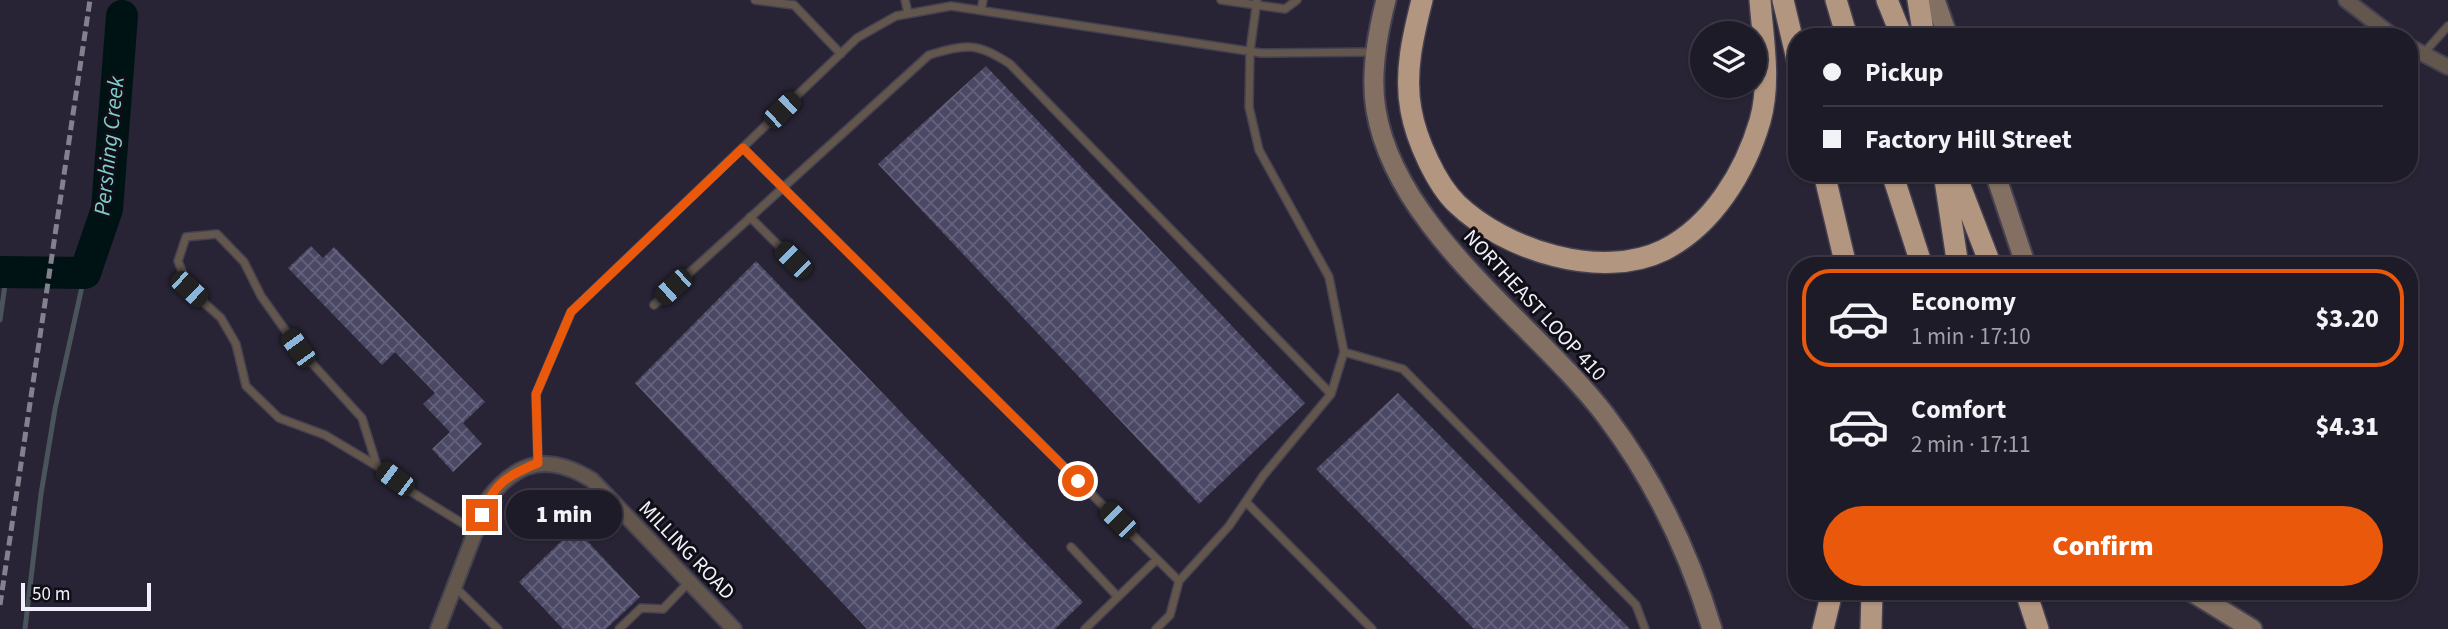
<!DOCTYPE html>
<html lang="en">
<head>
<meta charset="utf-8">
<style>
	:root { --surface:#1e1b28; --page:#262430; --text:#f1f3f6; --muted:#a1a1a8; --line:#3c3945; --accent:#ea580c }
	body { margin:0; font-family:"Source Sans 3",sans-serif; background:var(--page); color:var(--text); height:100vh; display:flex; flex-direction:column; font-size:26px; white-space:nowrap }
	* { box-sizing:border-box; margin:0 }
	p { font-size:23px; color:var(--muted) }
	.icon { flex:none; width:38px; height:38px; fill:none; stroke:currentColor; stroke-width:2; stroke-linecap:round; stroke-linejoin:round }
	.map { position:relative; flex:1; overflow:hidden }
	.panel { position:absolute; left:1788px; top:257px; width:630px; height:343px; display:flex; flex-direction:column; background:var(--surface); border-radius:28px; box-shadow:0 2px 5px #0004,0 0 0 2px var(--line) }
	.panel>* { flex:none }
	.banner { position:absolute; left:1788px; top:28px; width:630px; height:154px; border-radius:28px; box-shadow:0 2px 5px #0004,0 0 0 2px var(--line); display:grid; align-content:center; height:154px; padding:0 35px; background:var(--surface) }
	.controls { position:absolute; left:1690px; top:21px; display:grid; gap:14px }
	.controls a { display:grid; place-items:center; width:77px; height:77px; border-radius:50%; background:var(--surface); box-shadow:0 2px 5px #0004,0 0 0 2px var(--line); font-size:35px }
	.scale { position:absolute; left:21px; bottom:18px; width:130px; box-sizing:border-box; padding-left:7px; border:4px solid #f2f0fc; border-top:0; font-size:19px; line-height:24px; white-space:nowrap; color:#f2f0fc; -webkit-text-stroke:5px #100f16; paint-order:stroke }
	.end { position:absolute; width:32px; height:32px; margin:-16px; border:9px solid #ea580c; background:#fff; box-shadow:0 0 0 4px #fff }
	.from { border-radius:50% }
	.bubble { position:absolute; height:49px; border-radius:24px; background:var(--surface); box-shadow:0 2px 5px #0004,0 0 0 2px var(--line); font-size:23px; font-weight:800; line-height:49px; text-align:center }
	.car { position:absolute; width:21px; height:42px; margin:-21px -10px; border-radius:9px; box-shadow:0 0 5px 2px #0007; background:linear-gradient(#222 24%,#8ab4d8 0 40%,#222 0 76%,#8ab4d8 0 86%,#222 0) }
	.banner b { display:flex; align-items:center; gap:24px; height:66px; font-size:26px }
	.banner b+b { border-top:2px solid var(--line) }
	.banner i { width:18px; height:18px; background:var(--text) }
	ul { padding:12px 0 0; list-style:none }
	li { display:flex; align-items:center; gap:21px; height:98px; margin:0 14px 10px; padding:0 21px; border:4px solid transparent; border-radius:28px }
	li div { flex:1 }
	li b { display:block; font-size:26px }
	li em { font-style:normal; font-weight:800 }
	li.on { border-color:var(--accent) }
	li>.icon { width:63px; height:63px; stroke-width:1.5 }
	.button { display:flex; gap:14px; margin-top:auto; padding:14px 35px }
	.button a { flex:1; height:80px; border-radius:42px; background:var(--accent); color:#fff; font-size:28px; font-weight:800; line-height:80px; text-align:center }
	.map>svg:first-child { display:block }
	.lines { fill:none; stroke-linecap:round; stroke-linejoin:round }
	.stream { stroke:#49555a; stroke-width:5 }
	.river { stroke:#001314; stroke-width:32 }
	.building { fill:url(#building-cross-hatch) }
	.service-casing { stroke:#444151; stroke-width:10 }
	.minor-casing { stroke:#444151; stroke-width:18 }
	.secondary-casing { stroke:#444151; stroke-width:23 }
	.motorway-casing { stroke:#444151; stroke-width:24 }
	.service { stroke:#62564d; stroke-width:7 }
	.minor { stroke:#62564d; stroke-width:14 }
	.secondary { stroke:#837062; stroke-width:19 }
	.motorway { stroke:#b39680; stroke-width:21 }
	.rail { stroke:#84818f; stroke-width:5; stroke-dasharray:10 5; stroke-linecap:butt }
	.route { stroke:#ea580c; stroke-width:9 }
	.labels { text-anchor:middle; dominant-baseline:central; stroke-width:6; stroke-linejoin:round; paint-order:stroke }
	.street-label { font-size:21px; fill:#f2f0fc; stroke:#100f16 }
	.water-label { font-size:23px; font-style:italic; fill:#80cece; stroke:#100f16 }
</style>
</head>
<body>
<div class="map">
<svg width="2448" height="629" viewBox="0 0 2448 629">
	<defs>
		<pattern id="building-cross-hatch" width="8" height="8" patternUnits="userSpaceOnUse" patternTransform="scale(1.75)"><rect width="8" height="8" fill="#4b4865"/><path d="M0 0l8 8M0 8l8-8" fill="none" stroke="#65637c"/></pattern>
	</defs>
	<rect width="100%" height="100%" fill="#282435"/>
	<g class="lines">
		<path class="stream" d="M0 320 7 271
			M25 629 41 494 55 409 85 273"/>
		<path class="river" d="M0 272 85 273 107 209 122 16"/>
	</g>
	<path class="building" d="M986 66 1305 403 1199 504 878 164Z
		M311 246 323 258 334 247 485 402 463 423 482 444 453 472 432 449 450 432 423 404 435 393 395 352 382 365 288 268Z
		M756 261 1083 602 1055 629H867L635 383Z
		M1398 393 1630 629H1474L1316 469Z
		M575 528 640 597 606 629H563L519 582Z"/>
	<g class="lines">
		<g class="service-casing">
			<path id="service" d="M755 0 794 5 841 54
				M905 0 908 13
				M1221 0 1285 9 1297 0
				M981 10 983 0
				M2423 54 2448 26
				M743 148 1179 581 1229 526 1263 476 1331 394 1344 352 1329 277 1259 150 1249 107 1250 51 1257 0
				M750 217 793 260
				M654 305 929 55C967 44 976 42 1010 64L1331 394
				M1344 352 1403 369 1636 605 1645 629
				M538 463 536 394 571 312 857 38 896 16 951 6 1261 53 1376 52
				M377 466 362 418 298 348 261 296 244 262 217 234 186 237 178 261 189 289 221 318 236 344 246 386 279 418 325 435 377 466 413 493 475 531
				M1246 502 1372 629
				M1071 547 1118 597
				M455 587 498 629
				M619 629 641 608 663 609 689 582
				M1085 629 1157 559
				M1156 629 1170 615 1179 581"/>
		</g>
		<g class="minor-casing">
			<path id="minor" d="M2346 0 2394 37
				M2410 47 2448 67
				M438 629 488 499C519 459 550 454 592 480L734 629"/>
		</g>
		<g class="secondary-casing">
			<path id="secondary" d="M1386 0C1377 35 1370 75 1376 110 1396 231 1535 323 1606 416 1655 481 1689 552 1712 629
				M1935 0 1948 37
				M1995 173 2026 266
				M2192 592 2252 629"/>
		</g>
		<g class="motorway-casing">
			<path id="motorway" d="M1422 0C1413 36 1404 73 1411 110 1416 139 1436 184 1457 204 1505 250 1601 281 1664 250 1713 225 1745 172 1760 121 1771 82 1763 40 1760 0
				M1783 0 1797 59
				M1836 0 1847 37
				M1887 0 1902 37
				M1918 0 1924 37
				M1824 173 1846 266
				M1892 173 1922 266
				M1944 173 1958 266
				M1955 173 1991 266
				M2026 592 2038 629
				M1823 629 1832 592
				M1871 629 1872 592"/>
		</g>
		<use href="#service" class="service"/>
		<use href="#minor" class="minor"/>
		<use href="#secondary" class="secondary"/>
		<use href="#motorway" class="motorway"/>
		<path class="rail" d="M0 605 90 0"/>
	</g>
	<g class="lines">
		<path class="route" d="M482 515C493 484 508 475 538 463L536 394 571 312 743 148 1078 481"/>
	</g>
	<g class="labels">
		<g class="street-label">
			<text transform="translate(1535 305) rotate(47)">NORTHEAST LOOP 410</text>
			<text transform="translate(687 550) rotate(46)">MILLING ROAD</text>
		</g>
		<g class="water-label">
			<text transform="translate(109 146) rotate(-84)">Pershing Creek</text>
		</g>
	</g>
</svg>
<div class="controls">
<a><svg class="icon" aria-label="layers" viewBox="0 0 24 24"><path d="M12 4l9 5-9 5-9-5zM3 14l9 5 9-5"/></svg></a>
</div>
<div class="scale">50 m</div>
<i class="end from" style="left:1078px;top:481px"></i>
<i class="end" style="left:482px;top:515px"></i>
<div class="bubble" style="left:506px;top:490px;width:116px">1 min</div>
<i class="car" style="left:782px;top:110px;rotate:46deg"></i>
<i class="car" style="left:793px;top:260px;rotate:315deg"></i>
<i class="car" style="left:673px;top:287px;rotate:228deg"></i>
<i class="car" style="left:189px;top:289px;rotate:133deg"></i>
<i class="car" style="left:298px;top:348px;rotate:324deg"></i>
<i class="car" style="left:395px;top:479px;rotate:307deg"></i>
<i class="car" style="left:1118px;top:520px;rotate:315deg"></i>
<div class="banner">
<b><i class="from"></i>Pickup</b>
<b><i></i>Factory Hill Street</b>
</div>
<section class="panel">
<ul>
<li class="on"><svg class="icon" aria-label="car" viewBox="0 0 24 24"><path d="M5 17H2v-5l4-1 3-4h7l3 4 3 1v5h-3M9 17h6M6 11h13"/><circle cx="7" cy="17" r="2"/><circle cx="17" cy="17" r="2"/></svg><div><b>Economy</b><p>1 min · 17:10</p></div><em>$3.20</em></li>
<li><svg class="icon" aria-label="car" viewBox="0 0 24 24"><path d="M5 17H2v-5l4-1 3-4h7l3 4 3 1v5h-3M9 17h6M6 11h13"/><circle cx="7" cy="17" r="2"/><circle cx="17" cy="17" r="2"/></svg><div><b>Comfort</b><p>2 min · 17:11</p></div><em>$4.31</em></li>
</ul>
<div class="button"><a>Confirm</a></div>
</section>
</div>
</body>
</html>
